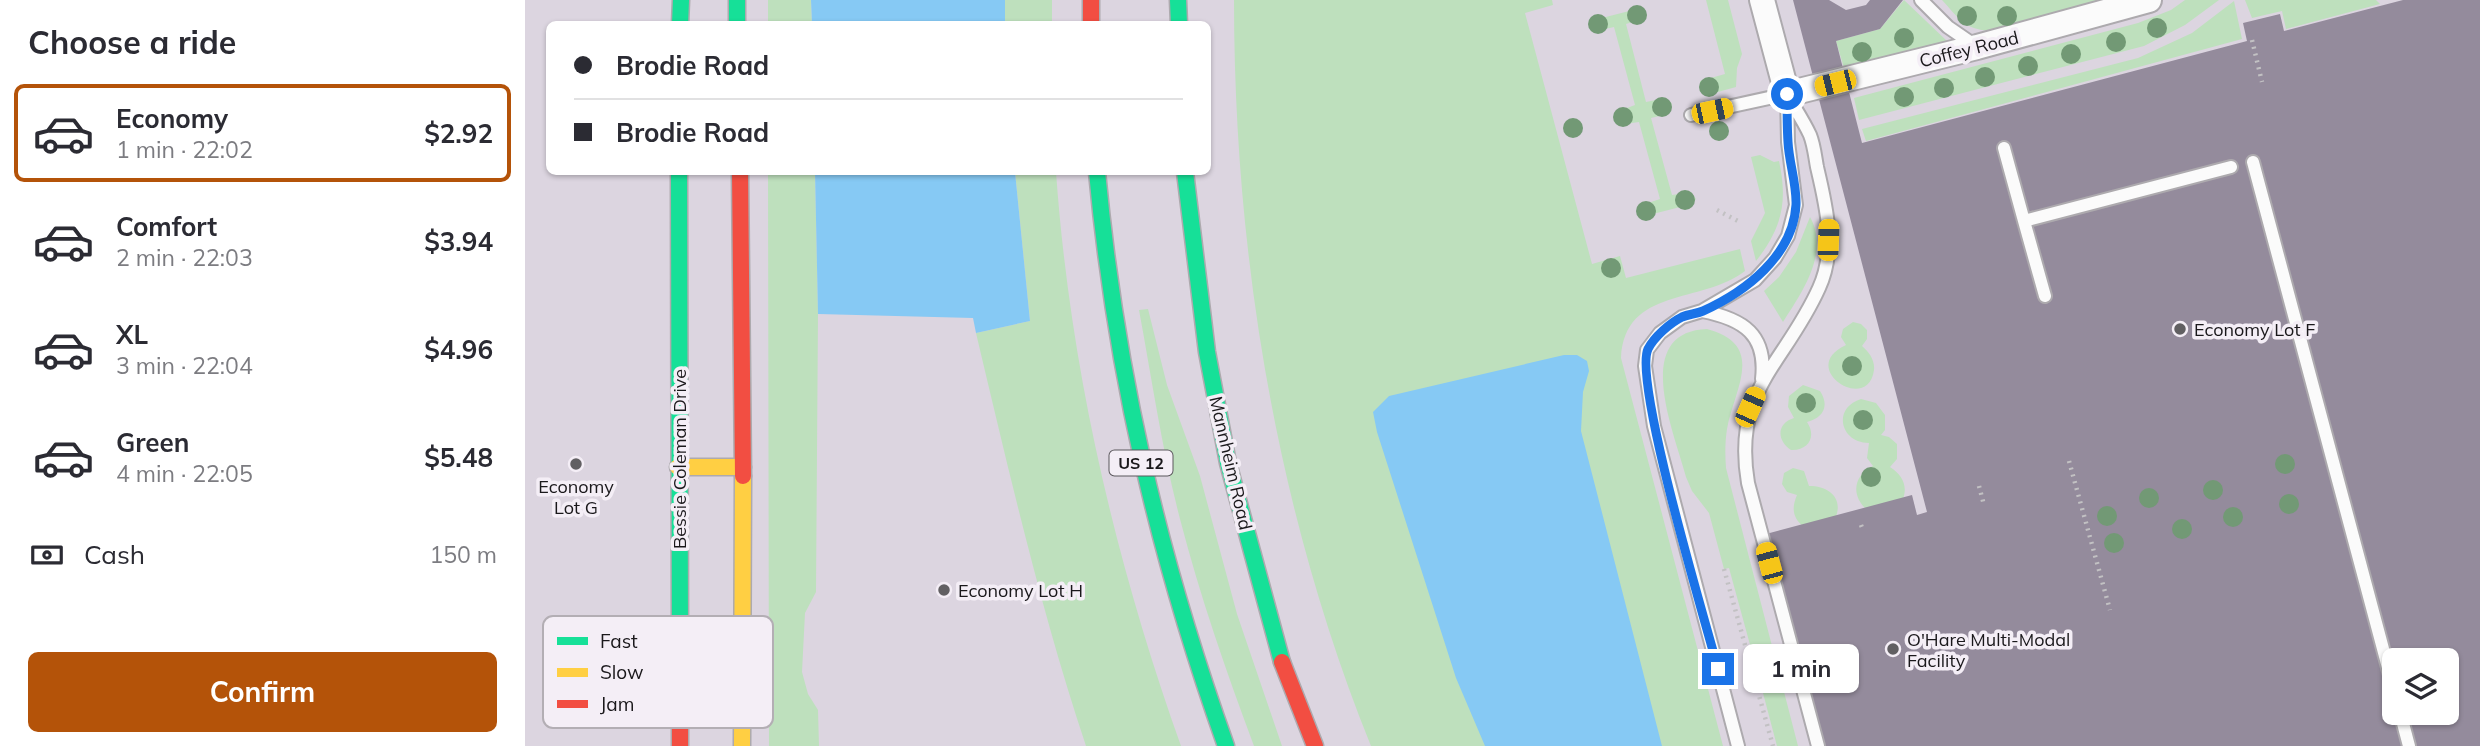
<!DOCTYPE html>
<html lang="en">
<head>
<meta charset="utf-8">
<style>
	:root { --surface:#fff; --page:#f7f7f7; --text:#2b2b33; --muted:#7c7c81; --line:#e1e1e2; --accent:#b45309 }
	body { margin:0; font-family:Mulish,sans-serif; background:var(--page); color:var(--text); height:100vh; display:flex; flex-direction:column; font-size:26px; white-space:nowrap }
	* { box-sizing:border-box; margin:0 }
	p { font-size:23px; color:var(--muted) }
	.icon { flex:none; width:38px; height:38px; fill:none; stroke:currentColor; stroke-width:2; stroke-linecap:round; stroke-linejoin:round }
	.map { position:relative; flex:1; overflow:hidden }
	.sheet { display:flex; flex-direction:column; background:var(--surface); width:525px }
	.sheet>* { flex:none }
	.top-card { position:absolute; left:21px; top:21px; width:665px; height:154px; border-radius:10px; box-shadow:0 2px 5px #0004; display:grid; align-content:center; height:154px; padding:0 28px; background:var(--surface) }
	.tools { position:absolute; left:1857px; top:648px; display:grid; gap:14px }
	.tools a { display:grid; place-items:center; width:77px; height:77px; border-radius:10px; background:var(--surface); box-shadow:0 2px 5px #0004; font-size:35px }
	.end { position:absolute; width:32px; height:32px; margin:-16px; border:9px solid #1a73e8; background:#fff; box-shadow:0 0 0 4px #fff }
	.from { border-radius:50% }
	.bubble { position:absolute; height:49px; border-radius:10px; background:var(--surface); box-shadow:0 2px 5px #0004; font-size:23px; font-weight:700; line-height:49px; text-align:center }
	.car { position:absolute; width:21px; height:42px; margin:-21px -10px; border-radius:9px; box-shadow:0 0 5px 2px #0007; background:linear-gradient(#f5c518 24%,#345 0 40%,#f5c518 0 76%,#345 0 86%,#f5c518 0) }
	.top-card b { display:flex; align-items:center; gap:24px; height:66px; font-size:26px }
	.top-card b+b { border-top:2px solid var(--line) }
	.top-card i { width:18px; height:18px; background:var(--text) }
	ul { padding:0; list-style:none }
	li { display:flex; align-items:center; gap:21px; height:98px; margin:0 14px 10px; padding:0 14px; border:4px solid transparent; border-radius:10px }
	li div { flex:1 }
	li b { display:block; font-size:26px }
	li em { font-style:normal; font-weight:700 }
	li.selected { border-color:var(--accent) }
	li>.icon { width:63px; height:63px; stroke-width:1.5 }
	h2 { padding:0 28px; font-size:32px; line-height:84px }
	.pay { display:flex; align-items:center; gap:18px; height:77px; padding:0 28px; font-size:26px }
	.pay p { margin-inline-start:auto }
	.action { display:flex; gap:14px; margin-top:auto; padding:14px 28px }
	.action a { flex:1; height:80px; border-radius:10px; background:var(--accent); color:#fff; font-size:28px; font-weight:700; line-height:80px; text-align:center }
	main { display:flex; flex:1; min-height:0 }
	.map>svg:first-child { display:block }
	.built { fill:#dcd5e0; fill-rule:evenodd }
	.green { fill:#bee0bd }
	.water { fill:#86c9f4 }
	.building { fill:#948b9c; fill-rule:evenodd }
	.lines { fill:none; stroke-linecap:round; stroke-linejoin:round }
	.lane-casing { stroke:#adaaae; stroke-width:16 }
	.street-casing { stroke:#adaaae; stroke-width:28 }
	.fast-casing { stroke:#adaaae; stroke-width:19 }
	.slow-casing { stroke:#adaaae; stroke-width:19 }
	.jam-casing { stroke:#adaaae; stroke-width:19 }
	.path { stroke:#c2c1c3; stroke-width:4.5; stroke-dasharray:2 5; stroke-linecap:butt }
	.lane { stroke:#fbfbfb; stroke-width:12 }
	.street { stroke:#fbfbfb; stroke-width:24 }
	.fast { stroke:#16e098; stroke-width:16 }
	.slow { stroke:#ffcf43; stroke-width:16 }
	.jam { stroke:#f24e42; stroke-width:16 }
	.tree { fill:#729975 }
	.route { stroke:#1a73e8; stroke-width:9 }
	.poi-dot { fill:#615f62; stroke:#f4eef6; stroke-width:2.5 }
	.labels { text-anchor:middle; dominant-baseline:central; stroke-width:7; stroke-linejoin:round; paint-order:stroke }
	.shield { fill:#f4eef6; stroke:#5b585d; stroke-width:2 }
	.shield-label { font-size:16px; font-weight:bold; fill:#1a181b }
	.street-label { font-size:18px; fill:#1a181b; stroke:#f4eef6 }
	.poi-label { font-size:18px; fill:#1a181b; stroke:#f4eef6; text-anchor:start }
	.key { fill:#f4eef6; stroke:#b3aeb4; stroke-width:2 }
	.key-label { font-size:19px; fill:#1a181b }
</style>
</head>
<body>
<main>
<section class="sheet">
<h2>Choose a ride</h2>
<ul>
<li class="selected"><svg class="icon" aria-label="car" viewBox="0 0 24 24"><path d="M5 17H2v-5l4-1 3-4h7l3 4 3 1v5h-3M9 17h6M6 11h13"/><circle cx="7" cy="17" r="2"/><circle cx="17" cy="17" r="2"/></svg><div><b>Economy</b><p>1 min · 22:02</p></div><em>$2.92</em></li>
<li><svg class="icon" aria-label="car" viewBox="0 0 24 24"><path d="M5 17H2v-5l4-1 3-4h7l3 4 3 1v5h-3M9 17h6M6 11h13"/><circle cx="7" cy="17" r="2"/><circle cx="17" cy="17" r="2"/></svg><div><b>Comfort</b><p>2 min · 22:03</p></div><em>$3.94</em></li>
<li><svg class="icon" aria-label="car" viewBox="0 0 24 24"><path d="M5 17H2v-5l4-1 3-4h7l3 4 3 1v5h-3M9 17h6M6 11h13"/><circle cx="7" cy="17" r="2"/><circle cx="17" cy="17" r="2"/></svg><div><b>XL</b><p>3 min · 22:04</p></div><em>$4.96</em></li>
<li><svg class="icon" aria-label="car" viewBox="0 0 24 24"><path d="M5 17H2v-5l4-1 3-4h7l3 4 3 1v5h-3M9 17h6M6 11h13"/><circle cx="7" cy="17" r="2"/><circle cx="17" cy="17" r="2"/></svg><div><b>Green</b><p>4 min · 22:05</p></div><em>$5.48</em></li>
</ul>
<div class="pay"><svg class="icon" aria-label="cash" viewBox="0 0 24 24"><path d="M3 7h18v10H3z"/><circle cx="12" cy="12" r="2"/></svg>Cash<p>150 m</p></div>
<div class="action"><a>Confirm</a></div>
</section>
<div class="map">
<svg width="1955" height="746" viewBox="0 0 1955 746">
	<rect width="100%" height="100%" fill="#e5e2e7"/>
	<path class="built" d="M0 0H1955V746H0ZM24 24H682V172H24ZM1869 660H1922V712H1869Z"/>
	<path class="green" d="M243 0H286L287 24H243Z
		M480 0H527V24H480Z
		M709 0H1027L1028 5 1000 13 1067 264 1095 256 1101 278 1215 249 1220 271C1176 305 1100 286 1096 358L1198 746H846C751 511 709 253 709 0Z
		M1181 0H1203L1217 54 1212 68 1211 87 1182 95 1175 91V81L1200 74Z
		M1379 0 1422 41 1319 68 1311 41 1355 29Z
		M1417 0H1587L1471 31C1441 31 1436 21 1417 0Z
		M1660 0H1694L1660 25 1619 46 1334 120 1329 98 1613 23 1646 10Z
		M1720 0H1851L1855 4 1761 29 1757 11 1727 18Z
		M1709 1 1717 39 1341 141 1337 129 1613 58 1667 33Z
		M1116 8 1121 11 1120 18 1101 24 1121 102 1141 98 1147 104 1143 114 1126 118 1147 195 1166 192 1171 199 1167 204 1120 216 1114 213 1117 205 1135 199 1114 122 1093 125 1089 116 1094 111 1110 105 1089 27 1071 31 1065 27 1069 20Z
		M1235 155 1249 162 1254 161C1263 202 1257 228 1231 261L1226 241 1240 213 1226 157Z
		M243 172H290L293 314 291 592 280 613 277 672 283 694 293 710 294 746H244Z
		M490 172H531C545 368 590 561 656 746H561C516 611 484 472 451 333L505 321Z
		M1285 217C1305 253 1277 292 1258 322L1239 291 1254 277 1271 252Z
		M623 309 642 385 675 476 712 614 757 746H729C701 671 675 596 655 519 637 450 627 380 614 310Z
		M1328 322 1336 324 1342 330V339L1337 346C1344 352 1350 360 1349 370 1343 415 1271 368 1321 345L1316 337 1318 329Z
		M1182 329C1242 345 1209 389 1202 429 1200 442 1200 455 1201 468L1247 646 1227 652 1204 568 1199 569 1184 513 1167 491 1161 477C1150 434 1105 332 1182 329Z
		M1278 385 1295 391C1305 406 1298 418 1282 422 1292 437 1283 451 1266 450 1251 440 1252 423 1269 418L1263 407 1264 396Z
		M1336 399 1351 403 1360 415V430L1356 435 1364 437 1372 444V459L1365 467C1377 475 1383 485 1378 499L1342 510C1325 495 1329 475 1348 466L1342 458 1344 443C1315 443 1307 408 1336 399Z
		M1268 468 1279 471 1284 486C1305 486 1319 499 1310 519L1279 527C1268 518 1266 509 1272 495L1262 492 1257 484 1259 473Z
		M1249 653 1273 746H1252L1229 659Z"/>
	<path class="water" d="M286 0H480V24H287Z
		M290 172H490L505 321 451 333 448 318 293 314Z
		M1039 355H1052L1062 361 1064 371 1058 392 1056 431 1137 746H960L931 678 852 432 848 412 864 396Z"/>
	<path class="building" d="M1268 0H1304L1321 10 1341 5 1345 0H1378L1355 29 1311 41 1337 143 1722 41 1718 23 1755 14 1759 31 1878 0H1955V746H1297L1241 534 1387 495 1392 515 1402 512ZM1869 660H1922V712H1869Z"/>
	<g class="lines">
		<g class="lane-casing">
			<path id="lane" d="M1396 0 1423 27 1452 47
				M1264 98C1271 110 1279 122 1285 135 1289 145 1290 156 1292 167 1301 205 1312 249 1294 288 1260 364 1207 389 1223 483L1293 746
				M1166 115 1262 94
				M1479 148 1499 221 1706 167
				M1728 162 1869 690
				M1499 221 1520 296
				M1177 311C1219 319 1242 335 1237 379
				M1875 712 1884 746
				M1213 746 1129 426 1120 366 1122 350 1135 333 1157 317 1177 311 1230 280 1250 258 1263 236 1271 205 1263 142 1262 94"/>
		</g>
		<g class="street-casing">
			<path id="street" d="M1237 0 1262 94 1452 47 1624 0"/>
		</g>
		<g class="fast-casing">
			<path id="fast" d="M212 0V24
				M653 0 654 24
				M155 24 156 0
				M154 172 155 657
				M572 172C591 374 633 555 701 746
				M660 172 682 352 703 463 757 662"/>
		</g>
		<g class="slow-casing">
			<path id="slow" d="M153 467H218
				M217 746 218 476"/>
		</g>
		<g class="jam-casing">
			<path id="jam" d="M566 0V24
				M215 172 218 476
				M155 657V746
				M757 662 790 746"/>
		</g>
		<path class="path" d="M1727 40 1737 82
			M1192 210 1213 221
			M1544 461 1585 610
			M1454 486 1459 505
			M1336 525 1338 530
			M1199 569 1248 746
			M1225 656 1247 650"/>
		<use href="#lane" class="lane"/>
		<use href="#street" class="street"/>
		<use href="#fast" class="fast"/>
		<use href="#slow" class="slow"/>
		<use href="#jam" class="jam"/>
	</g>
	<g class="tree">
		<circle cx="1112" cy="15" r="10"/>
		<circle cx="1442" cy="16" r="10"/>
		<circle cx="1482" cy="16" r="10"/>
		<circle cx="1073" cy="24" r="10"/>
		<circle cx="1632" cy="28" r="10"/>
		<circle cx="1379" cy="38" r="10"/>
		<circle cx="1591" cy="42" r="10"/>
		<circle cx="1337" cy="52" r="10"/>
		<circle cx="1546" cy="54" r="10"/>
		<circle cx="1503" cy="66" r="10"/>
		<circle cx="1460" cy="77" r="10"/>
		<circle cx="1184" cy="87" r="10"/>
		<circle cx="1419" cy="88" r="10"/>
		<circle cx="1379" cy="97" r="10"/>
		<circle cx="1137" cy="107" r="10"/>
		<circle cx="1098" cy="117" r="10"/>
		<circle cx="1048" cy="128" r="10"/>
		<circle cx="1194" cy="131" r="10"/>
		<circle cx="1160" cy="200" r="10"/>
		<circle cx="1121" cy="211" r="10"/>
		<circle cx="1086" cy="268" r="10"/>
		<circle cx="1327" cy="366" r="10"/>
		<circle cx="1281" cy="403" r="10"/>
		<circle cx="1338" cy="420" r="10"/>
		<circle cx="1760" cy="464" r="10"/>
		<circle cx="1346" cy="477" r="10"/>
		<circle cx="1688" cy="490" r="10"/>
		<circle cx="1624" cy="498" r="10"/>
		<circle cx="1764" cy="504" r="10"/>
		<circle cx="1582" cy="516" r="10"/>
		<circle cx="1708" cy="517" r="10"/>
		<circle cx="1657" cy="529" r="10"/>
		<circle cx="1589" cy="543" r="10"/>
	</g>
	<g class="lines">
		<path class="route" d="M1193 669C1180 620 1108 381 1123 349 1129 337 1145 323 1157 317 1164 314 1171 314 1178 311 1220 292 1268 256 1271 205 1272 185 1264 163 1263 142 1262 126 1262 110 1262 94"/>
	</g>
	<g class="poi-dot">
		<circle cx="1655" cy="329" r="7"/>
		<circle cx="51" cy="464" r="7"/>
		<circle cx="419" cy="590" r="7"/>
		<circle cx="1368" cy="649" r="7"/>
	</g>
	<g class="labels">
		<rect class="shield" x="584.5" y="450.5" width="63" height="25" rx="5"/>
		<g class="shield-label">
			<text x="616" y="463">US 12</text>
		</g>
		<g class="street-label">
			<text transform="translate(1444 49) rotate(-14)">Coffey Road</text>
			<text transform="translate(154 459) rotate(-90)">Bessie Coleman Drive</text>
			<text transform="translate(706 463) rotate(77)">Mannheim Road</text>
		</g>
		<g class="poi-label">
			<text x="1669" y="329">Economy Lot F</text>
			<text x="51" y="486" text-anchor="middle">Economy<tspan x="51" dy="21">Lot G</tspan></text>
			<text x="433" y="590">Economy Lot H</text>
			<text x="1382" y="639">O'Hare Multi-Modal<tspan x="1382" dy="21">Facility</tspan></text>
		</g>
	</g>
	<rect x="18" y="616" width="230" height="112" rx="10" class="key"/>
	<rect x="32" y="637" width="31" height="8" fill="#16e098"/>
	<rect x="32" y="668" width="31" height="9" fill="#ffcf43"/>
	<rect x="32" y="700" width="31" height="8" fill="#f24e42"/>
	<g class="key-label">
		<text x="75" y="648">Fast</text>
		<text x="75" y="679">Slow</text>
		<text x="75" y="711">Jam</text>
	</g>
</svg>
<div class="tools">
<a><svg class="icon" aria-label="layers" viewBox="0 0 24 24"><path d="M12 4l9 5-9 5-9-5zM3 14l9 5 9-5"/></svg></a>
</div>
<i class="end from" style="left:1262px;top:94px"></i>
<i class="end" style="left:1193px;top:669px"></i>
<div class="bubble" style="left:1218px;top:644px;width:116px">1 min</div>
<i class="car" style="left:1310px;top:83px;rotate:256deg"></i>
<i class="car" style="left:1187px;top:111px;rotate:78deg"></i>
<i class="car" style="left:1303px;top:240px;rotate:2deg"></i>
<i class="car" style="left:1225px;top:407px;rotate:24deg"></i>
<i class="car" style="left:1244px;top:563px;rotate:345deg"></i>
<div class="top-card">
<b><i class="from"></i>Brodie Road</b>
<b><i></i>Brodie Road</b>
</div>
</div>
</main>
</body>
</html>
